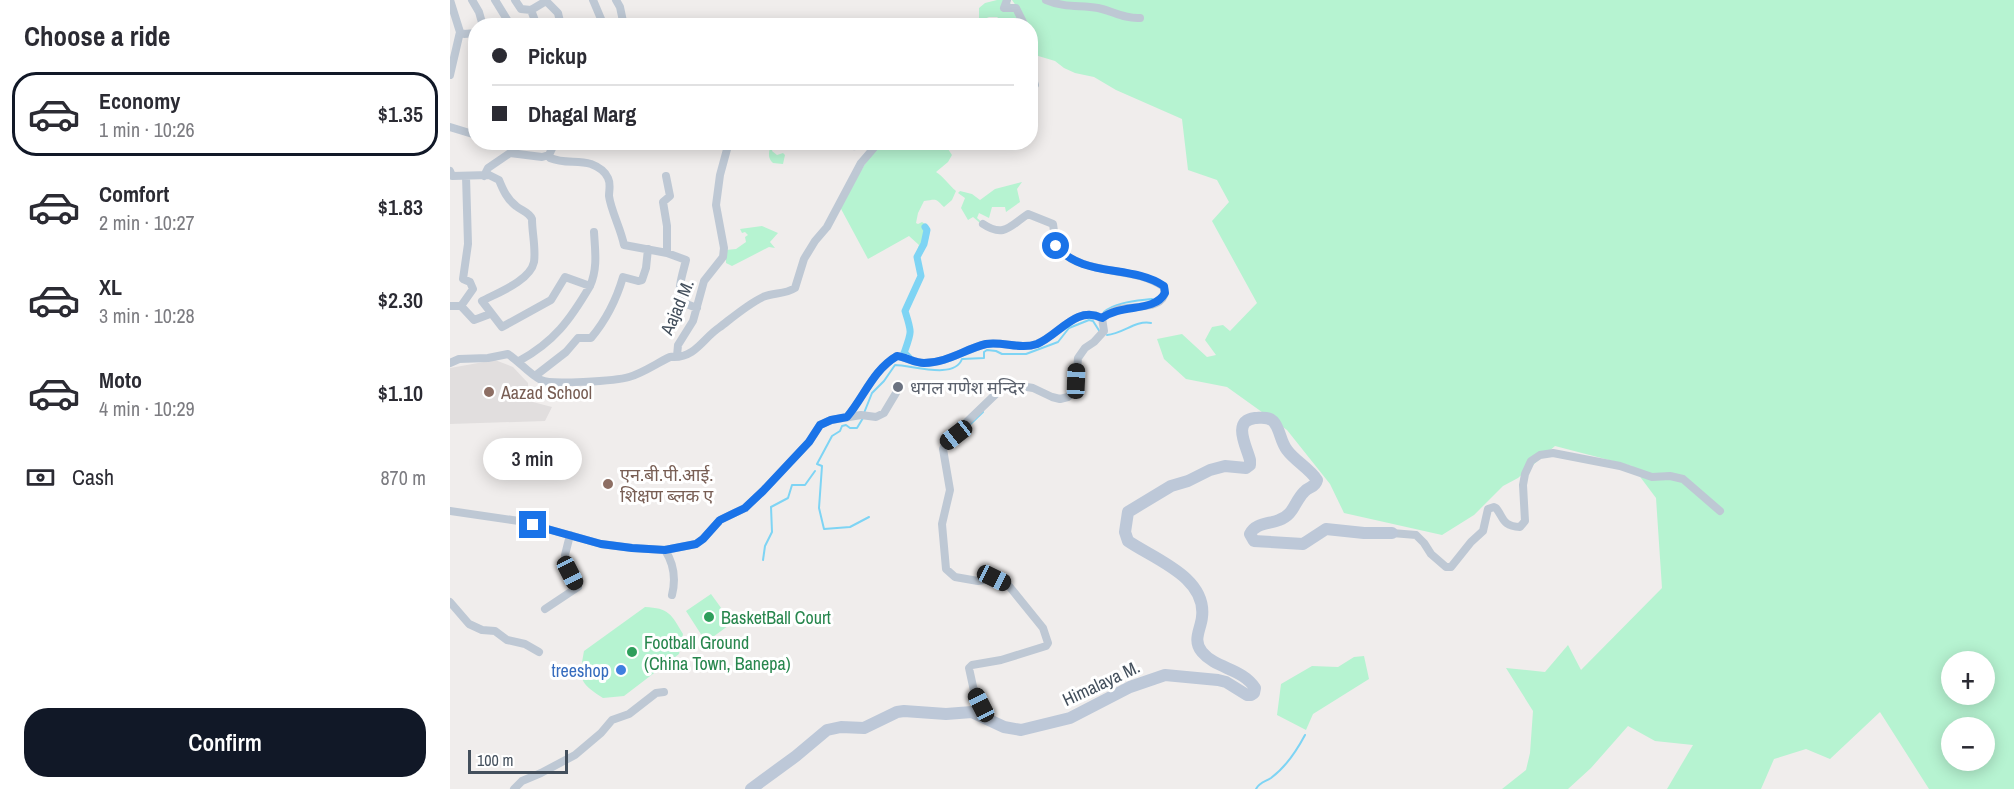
<!DOCTYPE html>
<html lang="en">
<head>
<meta charset="utf-8">
<style>
	:root { --surface:#fff; --page:#f7f7f7; --text:#2b2b33; --muted:#7c7c81; --line:#e1e1e2; --accent:#111827 }
	body { margin:0; font-family:"Archivo Narrow","Noto Sans Devanagari",sans-serif; background:var(--page); color:var(--text); height:100vh; display:flex; flex-direction:column; font-size:22px; white-space:nowrap }
	* { box-sizing:border-box; margin:0 }
	p { font-size:20px; color:var(--muted) }
	.icon { flex:none; width:33px; height:33px; fill:none; stroke:currentColor; stroke-width:2; stroke-linecap:round; stroke-linejoin:round }
	.map { position:relative; flex:1; overflow:hidden }
	.side { display:flex; flex-direction:column; background:var(--surface); width:450px }
	.side>* { flex:none }
	.hud { position:absolute; left:18px; top:18px; width:570px; height:132px; border-radius:24px; box-shadow:0 3px 15px #0003; display:grid; align-content:center; height:132px; padding:0 24px; background:var(--surface) }
	.tools { position:absolute; left:1491px; top:651px; display:grid; gap:12px }
	.tools a { display:grid; place-items:center; width:54px; height:54px; border-radius:50%; background:var(--surface); box-shadow:0 3px 15px #0003; font-size:30px }
	.scale { position:absolute; left:18px; bottom:15px; width:100px; box-sizing:border-box; padding-left:6px; border:3px solid #434f5c; border-top:0; font-size:16px; line-height:21px; white-space:nowrap; color:#434f5c; -webkit-text-stroke:4px #fff; paint-order:stroke }
	.end { position:absolute; width:27px; height:27px; margin:-14px; border:8px solid #1a73e8; background:#fff; box-shadow:0 0 0 3px #fff }
	.from { border-radius:50% }
	.bubble { position:absolute; height:42px; border-radius:21px; background:var(--surface); box-shadow:0 3px 15px #0003; font-size:20px; font-weight:600; line-height:42px; text-align:center }
	.car { position:absolute; width:18px; height:36px; margin:-18px -9px; border-radius:8px; box-shadow:0 0 4px 2px #0007; background:linear-gradient(#222 24%,#8ab4d8 0 40%,#222 0 76%,#8ab4d8 0 86%,#222 0) }
	.hud b { display:flex; align-items:center; gap:21px; height:57px; font-size:22px }
	.hud b+b { border-top:2px solid var(--line) }
	.hud i { width:15px; height:15px; background:var(--text) }
	ul { padding:0; list-style:none }
	li { display:flex; align-items:center; gap:18px; height:84px; margin:0 12px 9px; padding:0 12px; border:3px solid transparent; border-radius:24px }
	li div { flex:1 }
	li b { display:block; font-size:22px }
	li em { font-style:normal; font-weight:600 }
	li.on { border-color:var(--accent) }
	li>.icon { width:54px; height:54px; stroke-width:1.5 }
	h2 { padding:0 24px; font-size:27px; line-height:72px }
	.pay { display:flex; align-items:center; gap:15px; height:66px; padding:0 24px; font-size:22px }
	.pay p { margin-inline-start:auto }
	.action { display:flex; gap:12px; margin-top:auto; padding:12px 24px }
	.action a { flex:1; height:69px; border-radius:24px; background:var(--accent); color:#fff; font-size:24px; font-weight:600; line-height:69px; text-align:center }
	main { display:flex; flex:1; min-height:0 }
	.map>svg:first-child { display:block }
	.education { fill:#e1dede }
	.green { fill:#b6f3d1; fill-rule:evenodd }
	.lines { fill:none; stroke-linecap:round; stroke-linejoin:round }
	.stream { stroke:#7ed4f4; stroke-width:2 }
	.canal { stroke:#7ed4f4; stroke-width:7 }
	.street { stroke:#bec8d4; stroke-width:8 }
	.secondary { stroke:#bdc8d8; stroke-width:12 }
	.route { stroke:#1a73e8; stroke-width:8 }
	.worship-dot { fill:#6b7280; stroke:#fff; stroke-width:2 }
	.education-dot { fill:#8d6e63; stroke:#fff; stroke-width:2 }
	.leisure-dot { fill:#2e9e5b; stroke:#fff; stroke-width:2 }
	.shop-dot { fill:#3f7fe0; stroke:#fff; stroke-width:2 }
	.labels { text-anchor:middle; dominant-baseline:central; stroke-width:6; stroke-linejoin:round; paint-order:stroke }
	.street-label { font-size:18px; fill:#434f5c; stroke:#fff }
	.worship-label { font-size:18px; fill:#5b616d; stroke:#fff; text-anchor:start }
	.education-label { font-size:18px; fill:#785e54; stroke:#fff; text-anchor:start }
	.leisure-label { font-size:18px; fill:#27864d; stroke:#fff; text-anchor:start }
	.shop-label { font-size:18px; fill:#366cbe; stroke:#fff; text-anchor:end }
</style>
</head>
<body>
<main>
<section class="side">
<h2>Choose a ride</h2>
<ul>
<li class="on"><svg class="icon" aria-label="car" viewBox="0 0 24 24"><path d="M5 17H2v-5l4-1 3-4h7l3 4 3 1v5h-3M9 17h6M6 11h13"/><circle cx="7" cy="17" r="2"/><circle cx="17" cy="17" r="2"/></svg><div><b>Economy</b><p>1 min · 10:26</p></div><em>$1.35</em></li>
<li><svg class="icon" aria-label="car" viewBox="0 0 24 24"><path d="M5 17H2v-5l4-1 3-4h7l3 4 3 1v5h-3M9 17h6M6 11h13"/><circle cx="7" cy="17" r="2"/><circle cx="17" cy="17" r="2"/></svg><div><b>Comfort</b><p>2 min · 10:27</p></div><em>$1.83</em></li>
<li><svg class="icon" aria-label="car" viewBox="0 0 24 24"><path d="M5 17H2v-5l4-1 3-4h7l3 4 3 1v5h-3M9 17h6M6 11h13"/><circle cx="7" cy="17" r="2"/><circle cx="17" cy="17" r="2"/></svg><div><b>XL</b><p>3 min · 10:28</p></div><em>$2.30</em></li>
<li><svg class="icon" aria-label="car" viewBox="0 0 24 24"><path d="M5 17H2v-5l4-1 3-4h7l3 4 3 1v5h-3M9 17h6M6 11h13"/><circle cx="7" cy="17" r="2"/><circle cx="17" cy="17" r="2"/></svg><div><b>Moto</b><p>4 min · 10:29</p></div><em>$1.10</em></li>
</ul>
<div class="pay"><svg class="icon" aria-label="cash" viewBox="0 0 24 24"><path d="M3 7h18v10H3z"/><circle cx="12" cy="12" r="2"/></svg>Cash<p>870 m</p></div>
<div class="action"><a>Confirm</a></div>
</section>
<div class="map">
<svg width="1564" height="789" viewBox="0 0 1564 789">
	<rect width="100%" height="100%" fill="#f0edec"/>
	<path class="education" d="M45 360 63 367 78 383 79 401 102 407 95 421 0 424V368Z"/>
	<path class="green" d="M547 0H557L565 8 573 25H557L547 17H539L532 20 529 19V8L535 3Z
		M562 0H1564V789H1479L1430 712 1380 759 1356 749 1324 759 1311 789H1217L1243 745 1205 741 1178 726 1141 768 1118 789H1052L1076 770 1080 753 1083 711 1056 668 1095 672 1118 645 1131 670 1212 588 1206 498 1182 466 1105 446 1068 478 1053 486 1024 515 992 535 894 513 880 484 837 430 777 387 736 379 714 359 707 339 732 334 757 357 766 355 755 340 762 327 773 325 780 331 807 303 762 221 779 202 767 180 738 170 732 119 666 90 644 77 625 73 614 68 605 61 585 55 580 26ZM1502 662H1534V694H1502ZM1502 728H1534V760H1502Z
		M321 143H324L322 151 327 155 333 153 335 155 333 164 323 163C316 157 320 150 321 143Z
		M433 143H494L502 155 498 162 486 172C494 177 499 185 506 191L502 200 494 207C485 198 487 199 474 201L468 213 466 223 468 224 472 222 478 226C482 237 476 245 470 253V269L473 271 472 275H469C465 264 465 255 469 245L459 236 418 259 390 207C403 185 414 160 433 143Z
		M572 182 567 189 570 202 556 212 555 207H542L539 218 529 213 527 218 534 224 530 223 523 217 518 220 511 208 515 198 508 193 510 191 522 194 530 200 545 189Z
		M312 226 328 233 320 242 325 248 319 247 282 266 276 263V250L286 249 296 242 295 237 298 235 295 232 292 233 290 229Z
		M261 594 282 623 256 642 236 611Z
		M195 607C219 608 221 614 233 634L229 654 174 696 153 698C128 682 129 679 134 651Z
		M914 656 919 679 863 714 856 730 827 715 831 684 862 666 888 667 904 657Z"/>
	<g class="lines">
		<path class="stream" d="M654 312C665 302 687 301 702 299
			M657 335C673 334 685 320 701 323
			M454 353 457 352 461 356
			M414 413 422 393 434 381 445 365C462 365 504 380 512 359L534 358V352L537 350 546 351 552 354H576L608 342 619 328 639 320 643 321 650 332
			M509 435 533 412
			M367 464 372 466 369 508 374 529 400 527 419 517
			M367 464 382 436 390 431 392 426 396 425 400 428H407L413 418
			M313 560 315 546 322 532 321 507 338 498 342 485H355L365 471
			M806 789C810 782 815 782 821 778 836 767 847 750 855 735"/>
		<path class="canal" d="M454 353C462 331 462 333 455 311L471 276 467 257 474 244 477 230 475 227"/>
		<path class="street" d="M22 0 29 12 33 26
			M45 0 61 26
			M65 0 71 9 81 10
			M143 0 154 26
			M166 0 170 7 174 26
			M557 0 554 8H566L575 26
			M596 0C615 8 629 5 648 8 663 11 674 19 690 18
			M87 26 81 10 96 1 108 13 111 26
			M10 32 14 34 26 33
			M580 70 585 85 580 92
			M0 75 10 32 0 0
			M0 127 26 135
			M105 142 99 155 100 158C114 164 127 160 141 164 149 167 155 171 158 178 161 184 159 190 159 196 161 211 171 229 174 245L217 253 236 260C233 273 227 288 231 302L247 308
			M388 142C400 147 407 148 418 142
			M0 171 2 176 39 175 49 180C53 190 57 199 66 206 72 211 79 212 82 219 82 233 86 248 84 262 80 281 47 293 32 301L52 327 101 300 115 277 140 286C148 268 145 250 144 232
			M34 176 38 168 60 153 92 157 99 155
			M216 176 220 196 213 202 217 226V253
			M533 224C554 238 560 226 578 214L603 224 606 246C633 278 681 264 714 287 719 310 684 306 669 309 662 311 657 314 652 318
			M0 306H11L23 289 20 282 13 279 18 244 16 176
			M11 306 24 320 40 314
			M224 357C246 357 253 338 270 327 283 317 298 304 313 297 324 292 334 295 345 288L354 259 365 241 377 227 411 163 429 142
			M69 361C104 342 120 320 140 286
			M0 363 9 359 38 358 58 354C70 362 78 373 91 380 99 385 167 381 179 377 193 373 207 363 220 357L227 356 228 345 243 321 254 281 273 257 274 248 266 205 270 175 279 142
			M85 376 116 352 128 338H141C157 319 166 301 173 277L188 281 192 280 196 268 198 249
			M397 417C414 397 423 370 447 356 456 357 465 363 474 363 497 363 515 349 536 344 553 341 570 350 587 344 609 335 626 305 652 318L654 331 644 342 635 348 628 358 626 382 622 393 618 397 610 399 602 397 583 388 565 385 550 390 496 442 493 449 500 490 492 524 496 569 505 577 528 581 544 578 559 586 593 628 598 643 596 646 551 660 522 665 519 668 524 691 538 719
			M0 511 69 521 151 544 182 548 215 550 246 544 253 539 270 520 295 508 313 491 359 442 370 425 381 420 411 415 426 417 434 413 446 393
			M942 533 966 535 974 543 981 554 996 567H1001L1021 542 1033 531 1038 509 1044 507 1046 508C1054 518 1052 526 1070 527L1075 521 1073 485 1075 474 1081 461 1090 455 1103 453 1170 466 1202 477 1220 476 1233 479 1270 511
			M215 550C224 564 226 579 222 595
			M0 602 19 624 32 630 45 631 57 640 75 644 89 652
			M95 609 128 587 120 573 115 555 120 535
			M64 789 72 781 91 773 125 755 151 733 162 720 179 714 206 693 214 692"/>
		<path class="secondary" d="M301 789 346 756 377 730 391 727 414 728 447 712 454 711 496 714 522 712 554 727 571 730 620 718 680 687 715 675 768 680 776 682 797 695H801L804 693 805 688C792 668 766 669 752 652 742 640 751 629 752 617 757 577 704 559 678 541L675 532 678 512 721 486 738 481 760 470 775 466 796 468 800 465V460C796 445 782 421 805 418 811 418 817 416 823 421 830 428 830 441 837 450 845 461 859 468 867 480 865 488 859 486 854 492 844 502 844 515 829 520 819 524 805 523 800 534L804 541 853 544 876 529 914 533H942"/>
	</g>
	<g class="lines">
		<path class="route" d="M83 525 151 544 182 548 215 550 246 544 253 539 270 520 295 508 313 491 359 442 370 425 381 420 397 417C414 397 423 370 447 356 456 357 465 363 474 363 497 363 515 349 536 344 553 341 570 350 587 344 609 335 626 305 652 318 672 303 704 313 715 293L714 286C681 264 633 278 606 246"/>
	</g>
	<circle class="worship-dot" cx="448" cy="387" r="6"/>
	<g class="education-dot">
		<circle cx="39" cy="392" r="6"/>
		<circle cx="158" cy="484" r="6"/>
	</g>
	<g class="leisure-dot">
		<circle cx="259" cy="617" r="6"/>
		<circle cx="182" cy="652" r="6"/>
	</g>
	<circle class="shop-dot" cx="171" cy="670" r="6"/>
	<g class="labels">
		<g class="street-label">
			<text transform="translate(227 307) rotate(-67)">Aajad M.</text>
			<text transform="translate(651 683) rotate(-25)">Himalaya M.</text>
		</g>
		<g class="worship-label">
			<text x="460" y="387">धगल गणेश मन्दिर</text>
		</g>
		<g class="education-label">
			<text x="51" y="392">Aazad School</text>
			<text x="170" y="474">एन.बी.पी.आई.<tspan x="170" dy="21">शिक्षण ब्लक ए</tspan></text>
		</g>
		<g class="leisure-label">
			<text x="271" y="617">BasketBall Court</text>
			<text x="194" y="642">Football Ground<tspan x="194" dy="21">(China Town, Banepa)</tspan></text>
		</g>
		<g class="shop-label">
			<text x="159" y="670">treeshop</text>
		</g>
	</g>
</svg>
<div class="tools">
<a>+</a>
<a>−</a>
</div>
<div class="scale">100 m</div>
<i class="end from" style="left:606px;top:246px"></i>
<i class="end" style="left:83px;top:525px"></i>
<div class="bubble" style="left:33px;top:438px;width:99px">3 min</div>
<i class="car" style="left:626px;top:381px;rotate:2deg"></i>
<i class="car" style="left:506px;top:435px;rotate:232deg"></i>
<i class="car" style="left:120px;top:573px;rotate:153deg"></i>
<i class="car" style="left:544px;top:578px;rotate:116deg"></i>
<i class="car" style="left:531px;top:705px;rotate:333deg"></i>
<div class="hud">
<b><i class="from"></i>Pickup</b>
<b><i></i>Dhagal Marg</b>
</div>
</div>
</main>
</body>
</html>
